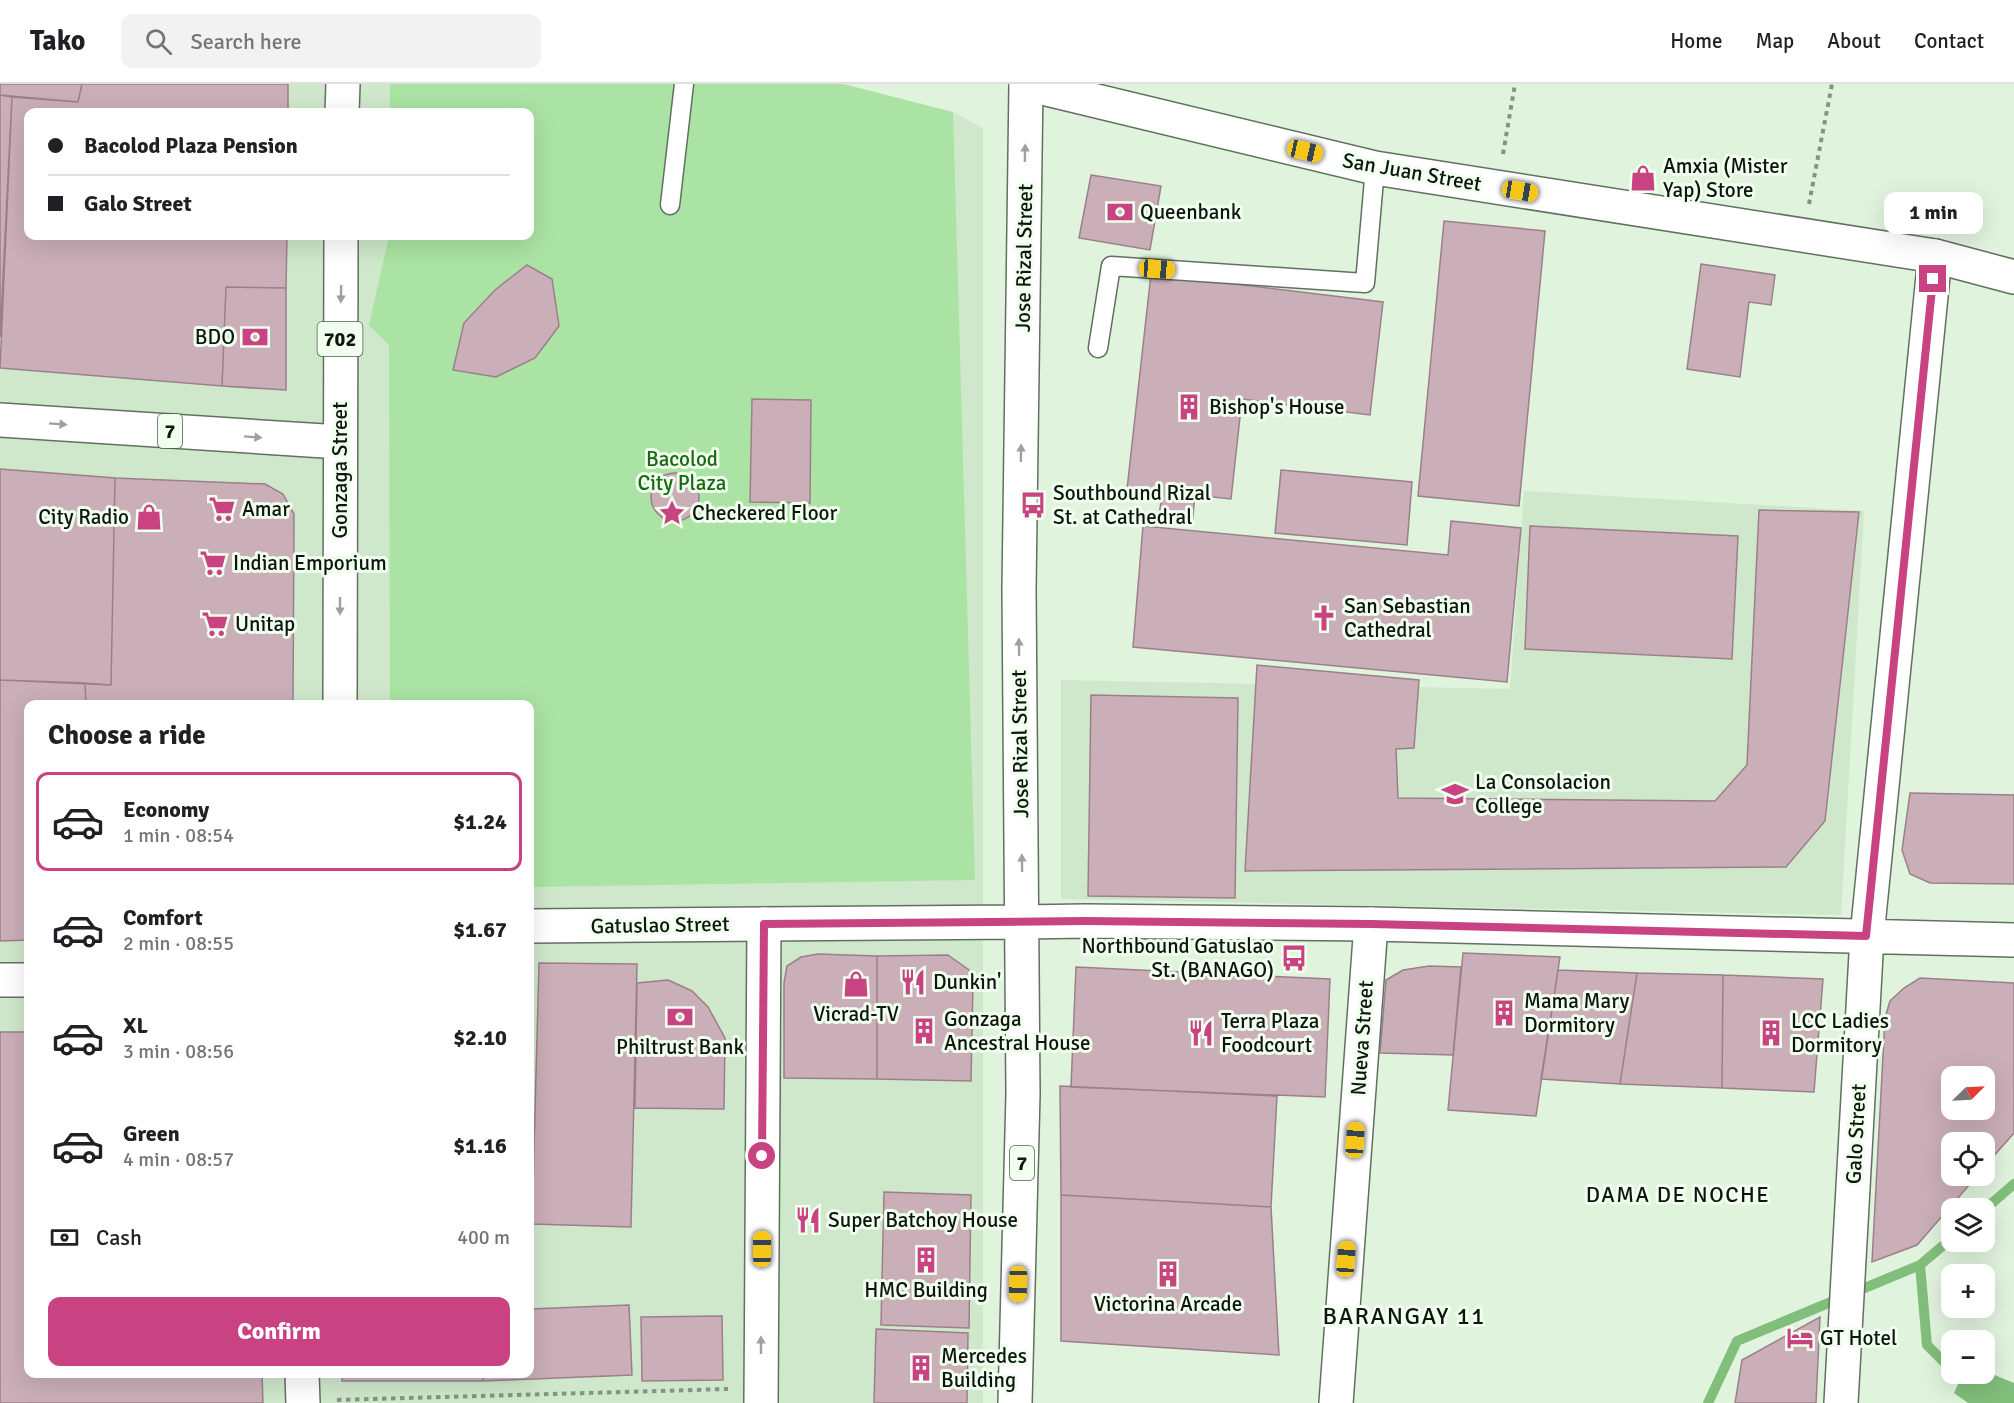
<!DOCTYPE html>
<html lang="en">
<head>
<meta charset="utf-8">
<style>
	:root { --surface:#fff; --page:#f2f2f2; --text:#202124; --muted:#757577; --line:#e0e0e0; --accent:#c94282 }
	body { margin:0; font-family:Signika,sans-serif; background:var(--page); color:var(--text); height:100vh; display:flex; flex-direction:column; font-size:22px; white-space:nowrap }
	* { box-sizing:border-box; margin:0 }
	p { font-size:20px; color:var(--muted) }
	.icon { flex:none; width:33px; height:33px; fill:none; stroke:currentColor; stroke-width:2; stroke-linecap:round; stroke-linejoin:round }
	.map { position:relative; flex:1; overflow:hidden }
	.drawer { position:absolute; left:24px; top:616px; width:510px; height:678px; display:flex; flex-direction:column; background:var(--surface); border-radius:12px; box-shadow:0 6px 24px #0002 }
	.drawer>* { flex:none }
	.banner { position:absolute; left:24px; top:24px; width:510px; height:132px; border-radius:12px; box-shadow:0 6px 24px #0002; display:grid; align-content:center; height:132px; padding:0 24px; background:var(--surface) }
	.needle { width:39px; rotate:66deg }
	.buttons { position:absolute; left:1941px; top:982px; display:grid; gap:12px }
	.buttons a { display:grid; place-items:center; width:54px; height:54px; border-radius:12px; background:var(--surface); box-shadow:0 6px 24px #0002; font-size:30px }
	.end { position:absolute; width:27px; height:27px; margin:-14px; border:8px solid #c94282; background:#fff; box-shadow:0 0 0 3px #fff }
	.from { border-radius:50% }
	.bubble { position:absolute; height:42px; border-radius:12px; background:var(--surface); box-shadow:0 6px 24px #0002; font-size:20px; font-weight:700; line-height:42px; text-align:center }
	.car { position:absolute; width:18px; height:36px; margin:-18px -9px; border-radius:8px; box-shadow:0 0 4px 2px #0007; background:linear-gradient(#f5c518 24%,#345 0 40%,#f5c518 0 76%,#345 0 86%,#f5c518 0) }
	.banner b { display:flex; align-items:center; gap:21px; height:57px; font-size:22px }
	.banner b+b { border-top:2px solid var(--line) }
	.banner i { width:15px; height:15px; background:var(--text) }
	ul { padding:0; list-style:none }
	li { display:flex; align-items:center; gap:18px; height:99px; margin:0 12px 9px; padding:0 12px; border:3px solid transparent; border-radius:12px }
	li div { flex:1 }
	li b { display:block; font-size:22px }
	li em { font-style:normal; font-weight:700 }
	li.selected { border-color:var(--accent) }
	li>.icon { width:54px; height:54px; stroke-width:1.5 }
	h2 { padding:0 24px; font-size:27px; line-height:72px }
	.pay { display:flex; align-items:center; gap:15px; height:66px; padding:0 24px; font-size:22px }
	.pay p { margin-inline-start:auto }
	.button { display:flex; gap:12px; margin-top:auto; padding:12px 24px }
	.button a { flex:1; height:69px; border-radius:12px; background:var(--accent); color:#fff; font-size:24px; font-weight:700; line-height:69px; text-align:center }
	header { display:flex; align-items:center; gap:36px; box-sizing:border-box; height:84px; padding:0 30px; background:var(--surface); border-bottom:2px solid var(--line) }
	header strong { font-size:28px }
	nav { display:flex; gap:33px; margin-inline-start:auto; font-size:21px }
	.search { width:420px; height:54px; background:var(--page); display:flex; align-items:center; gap:15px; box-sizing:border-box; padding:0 21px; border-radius:12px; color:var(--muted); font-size:22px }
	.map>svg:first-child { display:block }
	.built { fill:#cfe7cb; fill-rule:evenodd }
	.green { fill:#aae3a3 }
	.water { fill:#82be7b }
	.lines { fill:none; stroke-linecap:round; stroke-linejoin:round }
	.stream { stroke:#82be7b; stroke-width:10 }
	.building { fill:#caaeb8; stroke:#9b808a; stroke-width:1.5; fill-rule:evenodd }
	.service-casing { stroke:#61715f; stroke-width:21 }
	.minor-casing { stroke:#61715f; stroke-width:36 }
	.tertiary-casing { stroke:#61715f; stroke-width:36 }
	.secondary-casing { stroke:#61715f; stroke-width:36 }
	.primary-casing { stroke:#61715f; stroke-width:36 }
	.path { stroke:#859384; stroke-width:4; stroke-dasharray:4.5 4.5; stroke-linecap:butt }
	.service { stroke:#fff; stroke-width:18 }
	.minor { stroke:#fff; stroke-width:33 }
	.tertiary { stroke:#fff; stroke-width:33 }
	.secondary { stroke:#fff; stroke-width:33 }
	.primary { stroke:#fff; stroke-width:33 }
	.oneway { fill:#9fa19f }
	.route { stroke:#c94282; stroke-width:8 }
	.labels { text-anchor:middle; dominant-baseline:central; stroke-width:6; stroke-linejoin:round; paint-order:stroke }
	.shield { fill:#f0ffee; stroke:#525b51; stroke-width:1.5 }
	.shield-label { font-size:20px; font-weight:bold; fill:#0e150e }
	.poi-label { font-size:21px; fill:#0e150e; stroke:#f0ffee; text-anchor:start }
	.street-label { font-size:21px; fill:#0e150e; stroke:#f0ffee }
	.park-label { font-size:21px; fill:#186a10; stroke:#f0ffee }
	.neighbourhood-label { font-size:22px; letter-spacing:1.5px; fill:#0e150e; stroke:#f0ffee }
	.quarter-label { font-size:24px; letter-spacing:1.5px; fill:#0e150e; stroke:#f0ffee }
</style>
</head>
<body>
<header>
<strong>Tako</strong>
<div class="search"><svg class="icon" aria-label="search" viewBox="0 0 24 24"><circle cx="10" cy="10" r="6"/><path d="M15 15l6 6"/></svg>Search here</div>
<nav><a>Home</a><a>Map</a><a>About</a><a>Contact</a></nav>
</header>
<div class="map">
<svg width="2014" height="1319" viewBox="0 0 2014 1319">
	<rect width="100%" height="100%" fill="#e0f3dd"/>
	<path class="built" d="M0 0H843L953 28 983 44V1319H0ZM28 28H530V152H28ZM28 621H530V1290H28Z
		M1524 407 1864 427 1841 831 1061 815V596L1510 605Z"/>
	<path class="green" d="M390 0H843L953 28 975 796 530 803V621H390L389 261 369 241 389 152H530V28H390Z"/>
	<path class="water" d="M1985 1287 2014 1299V1319H1968L1954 1309 1963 1290H1984Z"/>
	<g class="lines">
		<path class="stream" d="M1984 1126 2014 1100
			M1952 1154 1920 1181 1927 1261 1952 1286
			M1708 1319 1737 1257 1920 1181"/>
	</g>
	<path class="building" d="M0 0H82L78 18 0 11Z
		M82 0H288V28H28V152H287L286 204 226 203 222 302 0 284 12 13 78 18Z
		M0 11 12 13 0 253Z
		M1091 91 1161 102 1150 166 1079 154Z
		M1444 137 1545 147 1519 422 1418 412Z
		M1701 180 1775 191 1771 221 1749 218 1740 293 1687 285Z
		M527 181 552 195 559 242 535 274 496 293 453 286 464 239 495 206Z
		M1151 190 1383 218 1370 331 1242 315 1231 415 1195 411 1192 441 1158 437 1161 418 1126 414Z
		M226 203 286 204V306L222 302Z
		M752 315 811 316 810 419 750 418Z
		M0 385 115 394 111 601 0 596Z
		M1281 386 1412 398 1407 461 1275 449Z
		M651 413a24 24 0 1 1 48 0a24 24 0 1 1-48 0Z
		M115 394 265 400 283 410 294 430 293 621H86L85 599 111 601Z
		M1759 426 1859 428 1825 737 1786 783 1245 787 1257 581 1419 596 1414 664 1396 665 1398 714 1715 717 1747 681Z
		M1451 437 1521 444 1507 598 1133 563 1143 442 1448 471Z
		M1530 442 1738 452 1732 575 1525 565Z
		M0 596 85 599 86 621H28V856L0 857Z
		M1091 611 1238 614 1235 814 1088 812Z
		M1910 709 2014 711V800L1930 799 1910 790 1902 766Z
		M1463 869 1560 873 1536 1032 1448 1026Z
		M818 870 877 872V995L784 994V899L787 882 801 873Z
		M948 871 969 886 973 899 971 997 877 995V872Z
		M539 879 637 880 631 1143 532 1140Z
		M1429 882 1461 883 1453 971 1380 969 1386 896 1403 886Z
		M1076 883 1330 895 1325 1013 1071 1003Z
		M1558 886 1637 889 1620 1000 1541 995Z
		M1637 889 1723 891 1722 1004 1620 1000Z
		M1723 891 1823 895 1814 1008 1722 1004Z
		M1920 894 2014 899V1049L1984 1083V1059H1952V1092H1977L1917 1161 1872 1178 1885 934 1890 917 1904 904ZM1952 993H1984V1026H1952Z
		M668 896 692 907 708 923 725 954 724 1025 635 1024 637 899Z
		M0 948H28V1290H262L263 1319H0Z
		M1060 1002 1277 1012 1271 1123 1061 1111Z
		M884 1108 971 1111 969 1244 881 1241Z
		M1061 1111 1271 1123 1279 1271 1061 1257Z
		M629 1221 632 1291 483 1297V1290H530V1225Z
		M722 1232 723 1296 642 1297 641 1233Z
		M1820 1233 1816 1319H1735L1742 1276Z
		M876 1245 968 1249 967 1319H874Z
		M342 1290H483V1297H342Z"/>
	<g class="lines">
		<g class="service-casing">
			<path id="service" d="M670 121 684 0
				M1098 264 1111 182 1365 199 1375 84"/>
		</g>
		<g class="minor-casing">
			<path id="minor" d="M761 1319 764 840
				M1336 1319 1371 840"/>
		</g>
		<g class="tertiary-casing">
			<path id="tertiary" d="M1022 838 1085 837 1371 840 2014 856
				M0 896H28
				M302 1290 303 1319
				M1841 1319 1867 852 1935 172"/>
		</g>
		<g class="secondary-casing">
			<path id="secondary" d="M1026 0 1375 84 1935 172 2014 193"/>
		</g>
		<g class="primary-casing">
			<path id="primary" d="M342 28 343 0
				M0 336 340 358
				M340 621 341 152
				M530 842 1022 838
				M1015 1319 1023 1010 1019 505 1026 0"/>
		</g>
		<path class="path" d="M1503 70 1515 0
			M1809 120 1832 0
			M337 1316 728 1305"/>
		<use href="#service" class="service"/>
		<use href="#minor" class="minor"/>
		<use href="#tertiary" class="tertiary"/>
		<use href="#secondary" class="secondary"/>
		<use href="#primary" class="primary"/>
	</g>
	<defs><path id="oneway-solid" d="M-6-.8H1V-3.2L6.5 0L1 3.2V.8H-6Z" transform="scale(1.5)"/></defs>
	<g class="oneway">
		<use href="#oneway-solid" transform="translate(1025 69) rotate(-89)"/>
		<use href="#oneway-solid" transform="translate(341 210) rotate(91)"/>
		<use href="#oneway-solid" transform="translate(58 340) rotate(4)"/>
		<use href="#oneway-solid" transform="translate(253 353) rotate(4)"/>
		<use href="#oneway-solid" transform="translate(1021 369) rotate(-89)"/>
		<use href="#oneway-solid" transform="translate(340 522) rotate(90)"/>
		<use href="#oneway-solid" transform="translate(1019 563) rotate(-91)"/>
		<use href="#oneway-solid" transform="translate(1022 779) rotate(-91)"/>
		<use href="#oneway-solid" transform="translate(761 1261) rotate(-90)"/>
	</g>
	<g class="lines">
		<path class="route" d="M762 1072 764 840 1085 837 1371 840 1866 852 1933 195"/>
	</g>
	<defs>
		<g id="shop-bare" transform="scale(2.07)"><path d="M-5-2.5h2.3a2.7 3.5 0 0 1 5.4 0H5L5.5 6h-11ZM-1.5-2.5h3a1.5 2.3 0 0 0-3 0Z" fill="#c94282" stroke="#f0ffee" stroke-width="2.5" paint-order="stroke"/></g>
		<g id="bank-bare" transform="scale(2.07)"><path d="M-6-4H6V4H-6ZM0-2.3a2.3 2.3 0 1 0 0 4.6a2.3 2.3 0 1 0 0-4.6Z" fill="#c94282" stroke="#f0ffee" stroke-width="2.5" paint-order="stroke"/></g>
		<g id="building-bare" transform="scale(2.07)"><path d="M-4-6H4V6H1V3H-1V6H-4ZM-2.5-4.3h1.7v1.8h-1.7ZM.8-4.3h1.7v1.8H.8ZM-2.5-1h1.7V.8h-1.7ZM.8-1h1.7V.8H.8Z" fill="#c94282" stroke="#f0ffee" stroke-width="2.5" paint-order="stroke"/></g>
		<g id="bus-bare" transform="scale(2.07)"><path d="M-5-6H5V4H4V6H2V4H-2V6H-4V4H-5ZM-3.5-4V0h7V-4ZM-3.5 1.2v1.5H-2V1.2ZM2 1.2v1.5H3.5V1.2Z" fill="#c94282" stroke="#f0ffee" stroke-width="2.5" paint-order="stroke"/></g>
		<g id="supermarket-bare" transform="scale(2.07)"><path d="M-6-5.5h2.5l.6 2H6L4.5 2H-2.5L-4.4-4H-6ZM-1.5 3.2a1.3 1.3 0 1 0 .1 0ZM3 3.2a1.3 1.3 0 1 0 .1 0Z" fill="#c94282" stroke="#f0ffee" stroke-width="2.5" paint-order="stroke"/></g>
		<g id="sight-bare" transform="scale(2.07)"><path d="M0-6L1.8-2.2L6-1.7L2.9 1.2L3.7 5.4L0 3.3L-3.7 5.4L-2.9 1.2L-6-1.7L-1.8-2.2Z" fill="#c94282" stroke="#f0ffee" stroke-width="2.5" paint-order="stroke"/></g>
		<g id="church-bare" transform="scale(2.07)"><path d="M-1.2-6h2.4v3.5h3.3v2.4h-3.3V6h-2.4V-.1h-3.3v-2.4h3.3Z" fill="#c94282" stroke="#f0ffee" stroke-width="2.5" paint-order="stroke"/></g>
		<g id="university-bare" transform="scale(2.07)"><path d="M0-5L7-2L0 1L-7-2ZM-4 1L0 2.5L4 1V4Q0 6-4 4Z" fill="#c94282" stroke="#f0ffee" stroke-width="2.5" paint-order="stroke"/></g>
		<g id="restaurant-bare" transform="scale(2.07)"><path d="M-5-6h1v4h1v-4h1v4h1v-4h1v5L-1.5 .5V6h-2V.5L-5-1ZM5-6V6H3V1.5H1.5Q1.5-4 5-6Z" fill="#c94282" stroke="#f0ffee" stroke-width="2.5" paint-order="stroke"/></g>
		<g id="hotel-bare" transform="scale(2.07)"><path d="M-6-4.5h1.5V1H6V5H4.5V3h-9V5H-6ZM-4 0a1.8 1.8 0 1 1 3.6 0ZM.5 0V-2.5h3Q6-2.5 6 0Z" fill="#c94282" stroke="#f0ffee" stroke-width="2.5" paint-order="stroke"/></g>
	</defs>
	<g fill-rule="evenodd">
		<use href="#shop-bare" x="1643" y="94"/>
		<use href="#bank-bare" x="1120" y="128"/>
		<use href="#bank-bare" x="255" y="253"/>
		<use href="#building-bare" x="1189" y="323"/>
		<use href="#bus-bare" x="1033" y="421"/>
		<use href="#supermarket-bare" x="222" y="425"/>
		<use href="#sight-bare" x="672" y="429"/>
		<use href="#shop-bare" x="149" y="433"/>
		<use href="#supermarket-bare" x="213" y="479"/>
		<use href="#church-bare" x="1324" y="534"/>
		<use href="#supermarket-bare" x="215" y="540"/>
		<use href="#university-bare" x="1455" y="710"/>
		<use href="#bus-bare" x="1294" y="874"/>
		<use href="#restaurant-bare" x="913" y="898"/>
		<use href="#shop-bare" x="856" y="900"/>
		<use href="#building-bare" x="1504" y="929"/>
		<use href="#bank-bare" x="680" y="933"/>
		<use href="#building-bare" x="924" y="947"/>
		<use href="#restaurant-bare" x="1201" y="949"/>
		<use href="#building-bare" x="1771" y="949"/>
		<use href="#restaurant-bare" x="808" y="1136"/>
		<use href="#building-bare" x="926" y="1176"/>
		<use href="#building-bare" x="1168" y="1190"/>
		<use href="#hotel-bare" x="1800" y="1254"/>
		<use href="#building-bare" x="921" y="1284"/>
	</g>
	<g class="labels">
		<g class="shield">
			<rect x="317.5" y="238" width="45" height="34" rx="4.5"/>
			<rect x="158" y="330" width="24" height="34" rx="4.5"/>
			<rect x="1010" y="1062" width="24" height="34" rx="4.5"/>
		</g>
		<g class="shield-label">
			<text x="340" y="255">702</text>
			<text x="170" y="347">7</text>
			<text x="1022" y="1079">7</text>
		</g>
		<g class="poi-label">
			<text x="1663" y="82">Amxia (Mister<tspan x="1663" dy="24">Yap) Store</tspan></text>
			<text x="1140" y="128">Queenbank</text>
			<text x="235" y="253" text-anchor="end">BDO</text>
			<text x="1209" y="323">Bishop's House</text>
			<text x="1053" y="409">Southbound Rizal<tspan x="1053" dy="24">St. at Cathedral</tspan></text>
			<text x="242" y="425">Amar</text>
			<text x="692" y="429">Checkered Floor</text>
			<text x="129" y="433" text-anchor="end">City Radio</text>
			<text x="233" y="479">Indian Emporium</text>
			<text x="1344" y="522">San Sebastian<tspan x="1344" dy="24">Cathedral</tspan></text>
			<text x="235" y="540">Unitap</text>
			<text x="1475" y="698">La Consolacion<tspan x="1475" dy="24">College</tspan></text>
			<text x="1274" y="862" text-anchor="end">Northbound Gatuslao<tspan x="1274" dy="24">St. (BANAGO)</tspan></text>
			<text x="933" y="898">Dunkin'</text>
			<text x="1524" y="917">Mama Mary<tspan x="1524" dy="24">Dormitory</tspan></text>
			<text x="856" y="930" text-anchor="middle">Vicrad-TV</text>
			<text x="944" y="935">Gonzaga<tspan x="944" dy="24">Ancestral House</tspan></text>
			<text x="1221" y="937">Terra Plaza<tspan x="1221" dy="24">Foodcourt</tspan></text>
			<text x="1791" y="937">LCC Ladies<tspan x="1791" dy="24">Dormitory</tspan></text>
			<text x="680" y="963" text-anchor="middle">Philtrust Bank</text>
			<text x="828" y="1136">Super Batchoy House</text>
			<text x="926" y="1206" text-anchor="middle">HMC Building</text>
			<text x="1168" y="1220" text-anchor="middle">Victorina Arcade</text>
			<text x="1820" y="1254">GT Hotel</text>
			<text x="941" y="1272">Mercedes<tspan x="941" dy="24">Building</tspan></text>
		</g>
		<g class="street-label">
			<text transform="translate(1412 88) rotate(10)">San Juan Street</text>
			<text transform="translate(1024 174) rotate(-89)">Jose Rizal Street</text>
			<text transform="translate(340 386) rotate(-90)">Gonzaga Street</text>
			<text transform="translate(1020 660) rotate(-91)">Jose Rizal Street</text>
			<text transform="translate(660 841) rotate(-1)">Gatuslao Street</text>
			<text transform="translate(1362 954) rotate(-86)">Nueva Street</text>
			<text transform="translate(1856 1050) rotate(-87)">Galo Street</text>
		</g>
		<g class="park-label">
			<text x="682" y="375">Bacolod<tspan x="682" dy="24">City Plaza</tspan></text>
		</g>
		<g class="neighbourhood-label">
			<text x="1678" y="1110">DAMA DE NOCHE</text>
		</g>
		<g class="quarter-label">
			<text x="1404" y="1232">BARANGAY 11</text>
		</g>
	</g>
</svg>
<div class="buttons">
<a><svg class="needle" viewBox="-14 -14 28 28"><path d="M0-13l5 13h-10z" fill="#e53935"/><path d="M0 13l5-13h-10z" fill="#757577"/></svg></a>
<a><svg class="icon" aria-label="locate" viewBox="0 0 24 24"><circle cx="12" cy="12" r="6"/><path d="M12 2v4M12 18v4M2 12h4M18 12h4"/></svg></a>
<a><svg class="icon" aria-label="layers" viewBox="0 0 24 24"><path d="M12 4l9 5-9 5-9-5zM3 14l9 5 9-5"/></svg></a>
<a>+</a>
<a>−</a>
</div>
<i class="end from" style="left:762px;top:1072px"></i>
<i class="end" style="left:1933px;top:195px"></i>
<div class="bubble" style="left:1884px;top:108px;width:99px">1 min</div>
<i class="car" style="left:1305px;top:67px;rotate:103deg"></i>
<i class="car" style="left:1520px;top:107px;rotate:99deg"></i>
<i class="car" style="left:1157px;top:185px;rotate:94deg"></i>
<i class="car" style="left:1355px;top:1056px;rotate:4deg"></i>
<i class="car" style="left:762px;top:1165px;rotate:0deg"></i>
<i class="car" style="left:1346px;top:1175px;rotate:4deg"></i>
<i class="car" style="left:1018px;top:1200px;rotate:181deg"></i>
<div class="banner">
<b><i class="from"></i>Bacolod Plaza Pension</b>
<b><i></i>Galo Street</b>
</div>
<section class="drawer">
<h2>Choose a ride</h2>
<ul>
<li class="selected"><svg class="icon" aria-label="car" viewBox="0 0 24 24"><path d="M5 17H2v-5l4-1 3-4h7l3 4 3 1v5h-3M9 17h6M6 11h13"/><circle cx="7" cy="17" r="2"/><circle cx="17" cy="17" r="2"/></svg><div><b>Economy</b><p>1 min · 08:54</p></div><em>$1.24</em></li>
<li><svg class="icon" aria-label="car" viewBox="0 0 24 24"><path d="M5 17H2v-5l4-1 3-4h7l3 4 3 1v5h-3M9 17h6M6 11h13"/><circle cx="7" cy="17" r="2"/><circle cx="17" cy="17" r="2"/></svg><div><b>Comfort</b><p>2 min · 08:55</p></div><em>$1.67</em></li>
<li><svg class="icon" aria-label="car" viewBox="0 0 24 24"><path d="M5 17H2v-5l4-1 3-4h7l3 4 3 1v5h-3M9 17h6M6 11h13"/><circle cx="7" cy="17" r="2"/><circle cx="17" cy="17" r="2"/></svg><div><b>XL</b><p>3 min · 08:56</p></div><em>$2.10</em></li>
<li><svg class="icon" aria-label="car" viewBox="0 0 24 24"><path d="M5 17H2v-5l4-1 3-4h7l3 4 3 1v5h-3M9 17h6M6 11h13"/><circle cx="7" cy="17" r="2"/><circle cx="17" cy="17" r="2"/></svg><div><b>Green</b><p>4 min · 08:57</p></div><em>$1.16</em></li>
</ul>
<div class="pay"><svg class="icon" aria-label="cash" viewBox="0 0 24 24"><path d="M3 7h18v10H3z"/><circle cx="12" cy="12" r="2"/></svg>Cash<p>400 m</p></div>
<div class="button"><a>Confirm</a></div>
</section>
</div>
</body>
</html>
